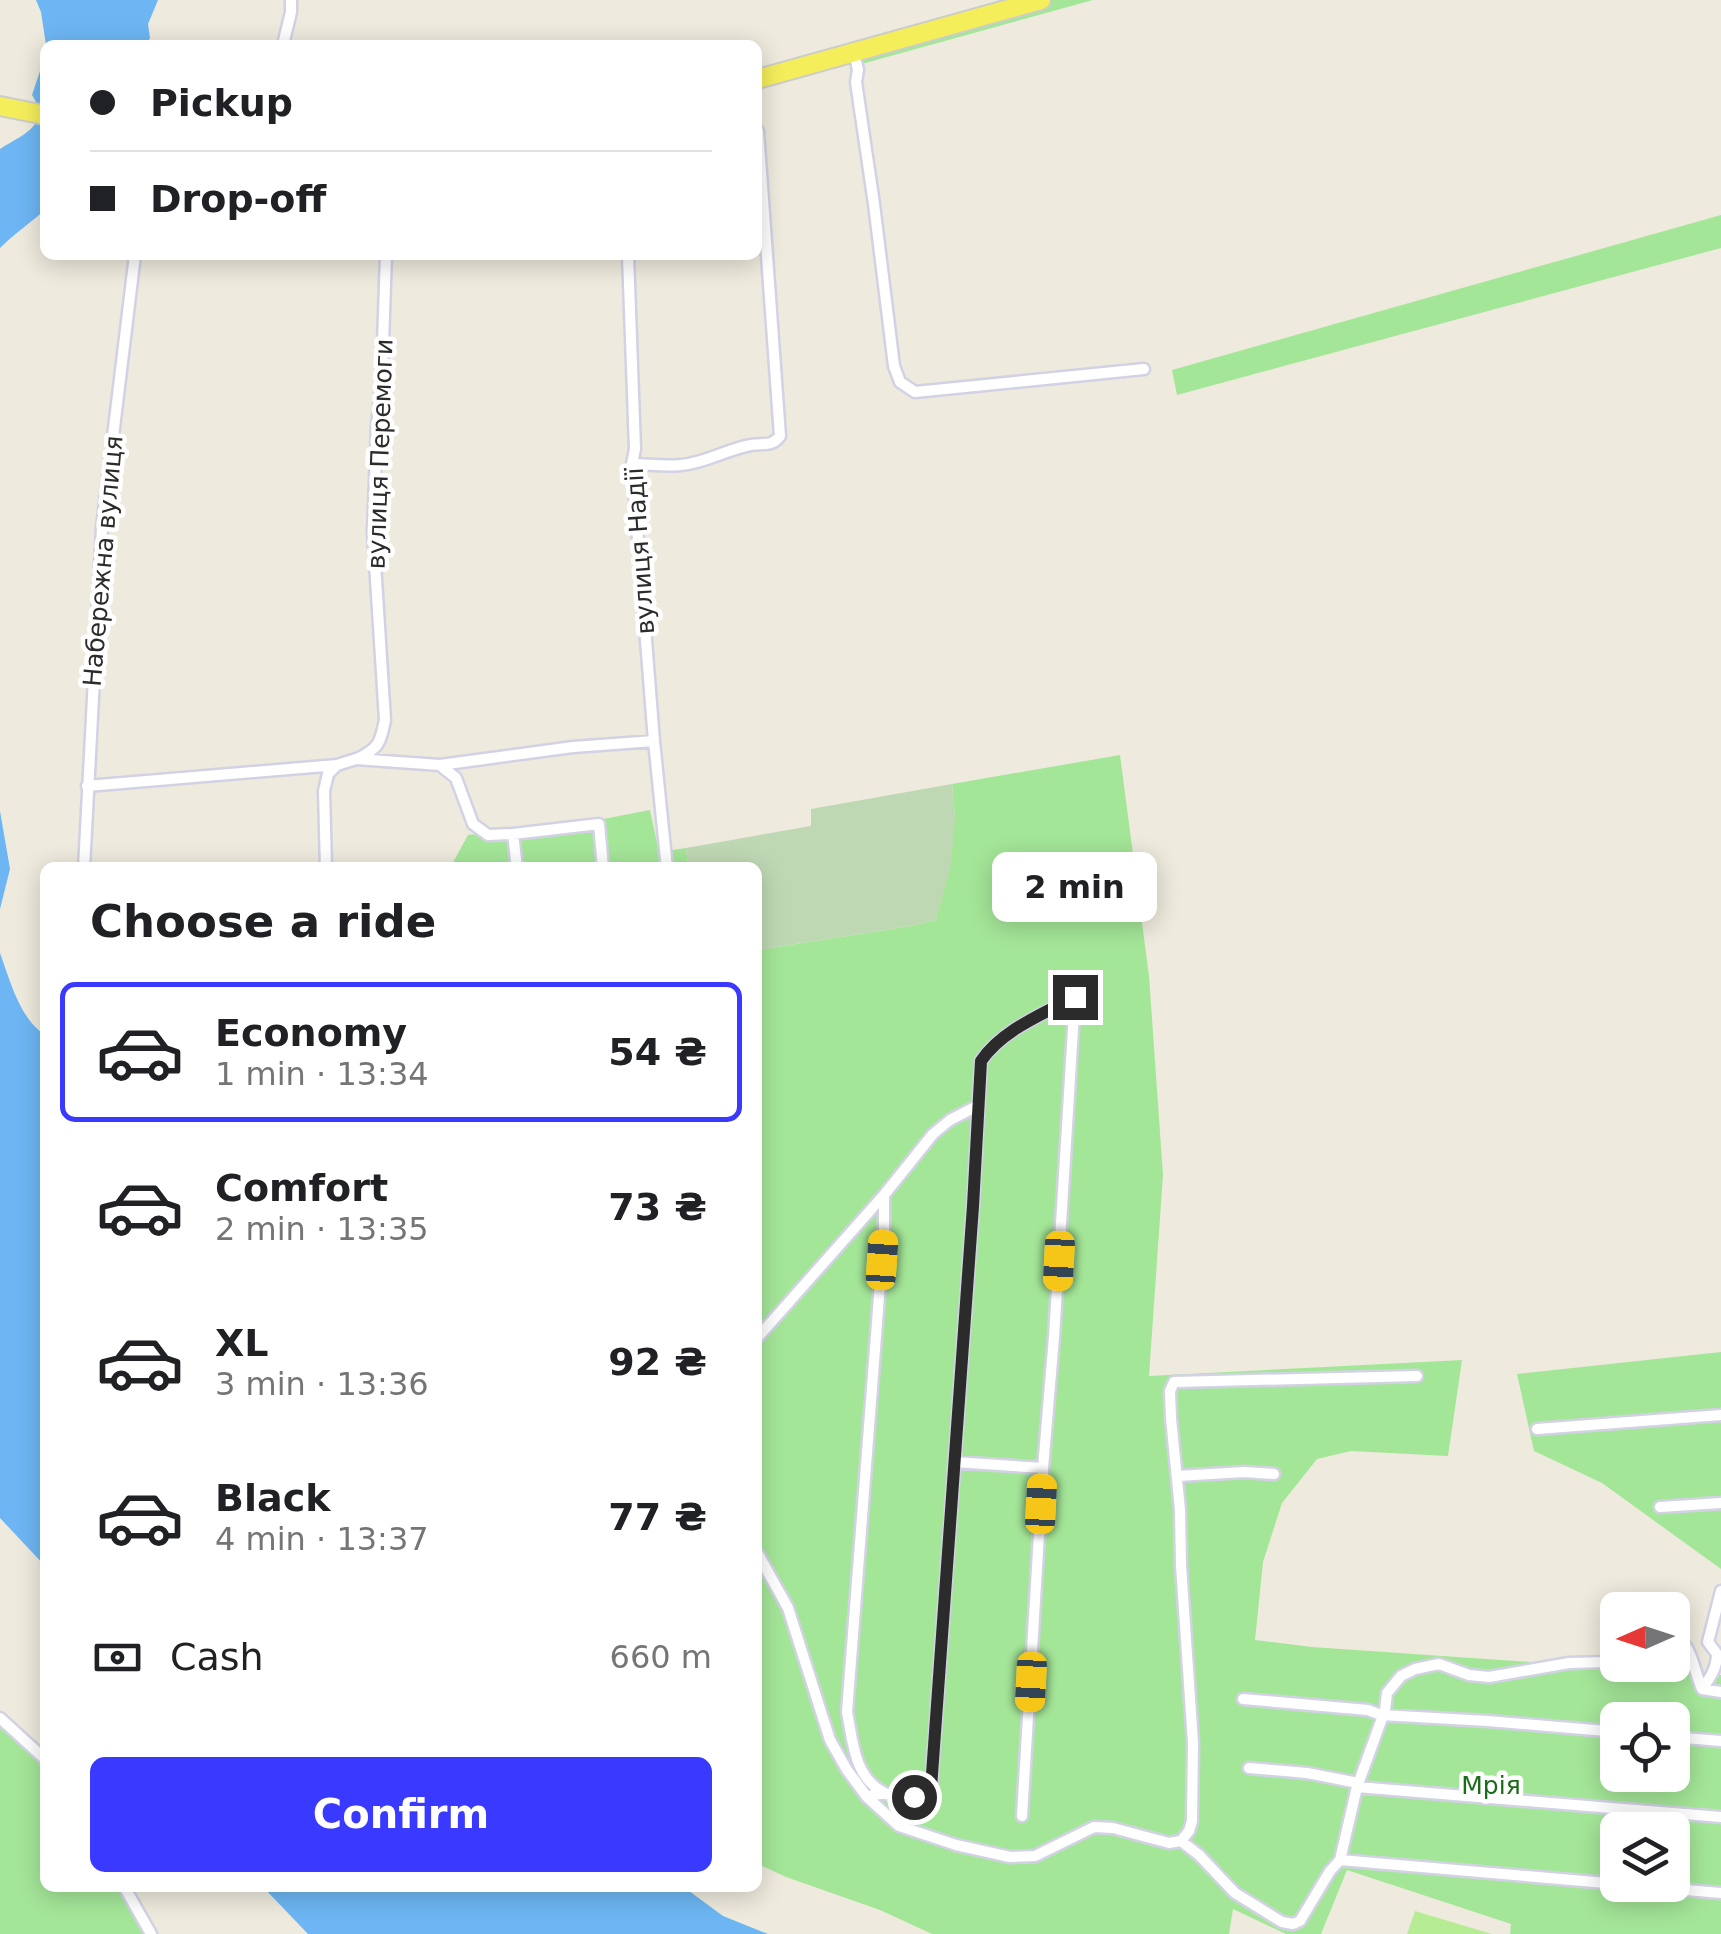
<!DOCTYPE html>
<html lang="en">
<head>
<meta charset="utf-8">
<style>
	:root { --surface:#fff; --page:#f6f6f6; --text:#202124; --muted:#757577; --line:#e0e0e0; --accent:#3939ff }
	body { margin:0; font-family:"DejaVu Sans",sans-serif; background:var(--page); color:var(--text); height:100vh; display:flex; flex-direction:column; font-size:38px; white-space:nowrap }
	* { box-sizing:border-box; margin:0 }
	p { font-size:32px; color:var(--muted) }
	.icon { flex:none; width:55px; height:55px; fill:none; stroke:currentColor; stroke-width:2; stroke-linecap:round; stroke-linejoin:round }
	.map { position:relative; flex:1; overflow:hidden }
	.sheet { position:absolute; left:40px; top:862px; width:722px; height:1030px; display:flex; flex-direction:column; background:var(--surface); border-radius:15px; box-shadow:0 5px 25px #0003 }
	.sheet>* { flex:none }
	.banner { position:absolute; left:40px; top:40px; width:722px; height:220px; border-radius:15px; box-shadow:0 5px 25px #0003; display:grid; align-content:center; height:220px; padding:0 50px; background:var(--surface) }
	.needle { width:65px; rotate:267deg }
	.tools { position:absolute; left:1600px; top:1592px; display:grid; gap:20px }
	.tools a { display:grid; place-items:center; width:90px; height:90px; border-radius:15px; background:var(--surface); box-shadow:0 5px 25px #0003; font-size:50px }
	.end { position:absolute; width:45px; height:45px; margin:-22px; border:12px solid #2b2b2b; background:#fff; box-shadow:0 0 0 5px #fff }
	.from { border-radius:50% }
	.bubble { position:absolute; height:70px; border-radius:15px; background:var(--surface); box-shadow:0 5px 25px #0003; font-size:32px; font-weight:800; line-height:70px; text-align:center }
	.car { position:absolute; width:30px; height:60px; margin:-30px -15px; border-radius:12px; box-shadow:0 0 8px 2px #0007; background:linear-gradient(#f5c518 24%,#345 0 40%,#f5c518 0 76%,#345 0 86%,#f5c518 0) }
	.banner b { display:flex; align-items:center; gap:35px; height:95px; font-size:38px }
	.banner b+b { border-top:2px solid var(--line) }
	.banner i { width:25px; height:25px; background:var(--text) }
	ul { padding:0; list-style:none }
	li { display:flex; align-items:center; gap:30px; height:140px; margin:0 20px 15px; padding:0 30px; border:5px solid transparent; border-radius:15px }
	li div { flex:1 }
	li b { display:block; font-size:38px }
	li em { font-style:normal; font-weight:800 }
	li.current { border-color:var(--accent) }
	li>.icon { width:90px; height:90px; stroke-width:1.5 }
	h2 { padding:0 50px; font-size:45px; line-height:120px }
	.pay { display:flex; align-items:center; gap:25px; height:110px; padding:0 50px; font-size:38px }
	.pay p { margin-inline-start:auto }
	.button { display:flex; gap:20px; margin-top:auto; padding:20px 50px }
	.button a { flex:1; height:115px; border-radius:15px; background:var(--accent); color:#fff; font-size:40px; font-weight:800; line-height:115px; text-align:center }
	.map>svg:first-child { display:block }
	.green { fill:#a4e698; fill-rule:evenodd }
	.cemetery { fill:#bfd8b4 }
	.pitch { fill:#b6ed94 }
	.water { fill:#6db6f3 }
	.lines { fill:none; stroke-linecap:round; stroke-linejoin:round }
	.street-casing { stroke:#d2d2e4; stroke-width:15 }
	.primary-casing { stroke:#ccc; stroke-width:22 }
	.street { stroke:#fff; stroke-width:10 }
	.primary { stroke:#f5ee5b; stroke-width:18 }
	.route { stroke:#2b2b2b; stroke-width:12 }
	.labels { text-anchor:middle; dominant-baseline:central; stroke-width:9; stroke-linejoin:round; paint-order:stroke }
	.street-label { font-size:25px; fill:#2b2b2b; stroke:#fff }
	.park-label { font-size:25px; fill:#1a6c18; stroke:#fff }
</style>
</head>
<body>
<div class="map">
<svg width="1721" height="1934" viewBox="0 0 1721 1934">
	<rect width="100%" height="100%" fill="#eeeadd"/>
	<path class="green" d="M1049 0H1093L858 65 857 54Z
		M1721 215V248L1177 395 1172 370Z
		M1120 755 1149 976 1163 1175 1149 1376 1462 1360 1448 1456 1351 1451 1317 1459 1282 1503 1263 1562 1255 1640 1312 1647 1721 1675V1934H1510L1511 1924 1347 1870 1321 1934H1286L1233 1909 1229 1934H932L880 1910 786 1877 758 1864V1562L777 1597 791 1630 819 1725 827 1724 801 1627 792 1605 758 1543V950L911 926 936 920 955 818 952 784ZM1618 1720H1672V1775H1618ZM1618 1830H1672V1885H1618Z
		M650 810 659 852 686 848 688 867 450 868 468 835 598 820Z
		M1721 1352V1569L1602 1483 1534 1451 1517 1374Z
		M0 1718 45 1759V1888H125L151 1934H0Z"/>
	<path class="cemetery" d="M952 784 955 818 951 865 936 920 911 926 758 950V868L688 867 686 848 811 826V809Z"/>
	<path class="pitch" d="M1415 1911 1492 1934H1407Z"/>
	<path class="water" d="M36 0H158L148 24 150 38 146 45H46L41 12Z
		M45 56V210C30 223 14 234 0 248V149C21 135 52 126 32 95Z
		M0 811 10 869 0 909Z
		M0 953C10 980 19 1018 45 1035V1566L0 1518Z
		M264 1888H685L723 1916 768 1934H308Z"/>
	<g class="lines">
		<g class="street-casing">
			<path id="street" d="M283 45 291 12V0
				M854 52 858 70 856 82 874 204 894 366 900 382 915 392 1144 369
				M628 255 635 449 632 464 654 741 667 868
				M632 464C648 464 665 467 681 465 706 463 727 449 751 445 763 443 772 447 780 436L758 131
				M357 759C379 748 380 744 385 720L373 532 377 427 382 373 386 255
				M441 766 456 778 473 824 488 835 513 834 599 824 603 868
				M87 786 337 765 356 759 440 765 573 747 654 741
				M513 834 517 868
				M84 868 102 527 135 255
				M326 868 324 791 328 774 337 765
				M758 1337 883 1196
				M1537 1429 1721 1415
				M954 1462 1043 1468
				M1178 1476 1244 1472 1274 1474
				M1660 1507 1721 1503
				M758 1554 788 1608 830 1740 847 1770 867 1797 899 1826 956 1845 1010 1857 1035 1856 1094 1827 1113 1828 1169 1843 1181 1841 1199 1855 1235 1893 1282 1922 1293 1924 1300 1921 1330 1871 1340 1860 1357 1787 1385 1710 1387 1693 1401 1676 1415 1669 1439 1664 1469 1675 1489 1677 1569 1663 1606 1662 1618 1658
				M1721 1591 1708 1642 1717 1654C1717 1668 1710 1678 1702 1689L1721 1692
				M1672 1633C1693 1645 1693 1669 1702 1689
				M1243 1699 1368 1710 1381 1715 1488 1721 1618 1732
				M0 1718 45 1759
				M1672 1737 1721 1741
				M1249 1768 1307 1773 1358 1783
				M1357 1787 1721 1817
				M885 1793C854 1778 853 1742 847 1712L877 1323 884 1229V1195L933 1134 950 1120 979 1105
				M867 1797C888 1787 913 1806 931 1788L973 1206 981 1061C1002 1030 1043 1014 1075 997
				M1022 1816 1043 1468 1054 1337 1075 997
				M1181 1841 1189 1831 1192 1821 1193 1743 1181 1565 1180 1510 1171 1418 1170 1391 1174 1382 1417 1376
				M1340 1860 1618 1884
				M1628 1885 1721 1893
				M125 1888 151 1934"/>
		</g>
		<g class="primary-casing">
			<path id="primary" d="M758 79 1041 0
				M0 106 45 115"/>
		</g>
		<use href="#street" class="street"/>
		<use href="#primary" class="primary"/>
	</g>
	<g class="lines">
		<path class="route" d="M914 1797 926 1794 931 1788 973 1206 981 1061C1002 1030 1043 1014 1075 997"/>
	</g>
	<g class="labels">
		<g class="street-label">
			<text transform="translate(380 454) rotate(-88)">вулиця Перемоги</text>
			<text transform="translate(640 551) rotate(-94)">вулиця Надії</text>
			<text transform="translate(103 561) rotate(-85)">Набережна вулиця</text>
		</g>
		<g class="park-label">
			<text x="1491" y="1785">Мрія</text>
		</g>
	</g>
</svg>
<div class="tools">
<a><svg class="needle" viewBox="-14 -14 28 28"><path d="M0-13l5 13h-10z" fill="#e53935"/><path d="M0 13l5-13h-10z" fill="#757577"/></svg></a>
<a><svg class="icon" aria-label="locate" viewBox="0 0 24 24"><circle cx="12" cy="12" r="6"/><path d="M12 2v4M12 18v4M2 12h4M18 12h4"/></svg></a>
<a><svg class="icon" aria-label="layers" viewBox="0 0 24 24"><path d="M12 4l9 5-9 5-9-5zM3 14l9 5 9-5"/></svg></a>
</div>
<i class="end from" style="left:914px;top:1797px"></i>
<i class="end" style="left:1075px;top:997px"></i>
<div class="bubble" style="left:992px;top:852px;width:165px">2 min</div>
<i class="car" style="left:882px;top:1260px;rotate:4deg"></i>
<i class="car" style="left:1059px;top:1261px;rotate:183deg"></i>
<i class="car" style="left:1041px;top:1504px;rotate:3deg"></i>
<i class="car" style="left:1031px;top:1682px;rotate:183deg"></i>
<div class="banner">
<b><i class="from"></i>Pickup</b>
<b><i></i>Drop-off</b>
</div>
<section class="sheet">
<h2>Choose a ride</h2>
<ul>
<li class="current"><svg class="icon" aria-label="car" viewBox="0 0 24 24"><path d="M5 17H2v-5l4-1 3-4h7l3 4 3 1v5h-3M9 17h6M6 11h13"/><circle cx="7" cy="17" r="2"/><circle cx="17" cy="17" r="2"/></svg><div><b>Economy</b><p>1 min · 13:34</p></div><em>54 ₴</em></li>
<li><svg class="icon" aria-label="car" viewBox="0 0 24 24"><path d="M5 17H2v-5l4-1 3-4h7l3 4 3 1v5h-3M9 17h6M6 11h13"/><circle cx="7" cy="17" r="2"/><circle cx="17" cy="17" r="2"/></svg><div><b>Comfort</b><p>2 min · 13:35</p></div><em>73 ₴</em></li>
<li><svg class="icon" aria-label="car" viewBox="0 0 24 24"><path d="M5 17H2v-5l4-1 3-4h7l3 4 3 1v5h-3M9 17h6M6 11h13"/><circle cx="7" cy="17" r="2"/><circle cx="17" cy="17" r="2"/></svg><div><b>XL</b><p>3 min · 13:36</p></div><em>92 ₴</em></li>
<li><svg class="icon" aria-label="car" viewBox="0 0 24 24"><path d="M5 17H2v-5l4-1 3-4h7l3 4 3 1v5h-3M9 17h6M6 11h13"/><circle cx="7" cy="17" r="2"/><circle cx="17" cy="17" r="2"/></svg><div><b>Black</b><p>4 min · 13:37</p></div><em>77 ₴</em></li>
</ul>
<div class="pay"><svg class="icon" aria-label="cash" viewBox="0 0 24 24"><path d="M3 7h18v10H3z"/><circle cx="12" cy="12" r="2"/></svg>Cash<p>660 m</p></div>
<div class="button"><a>Confirm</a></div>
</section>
</div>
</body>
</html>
